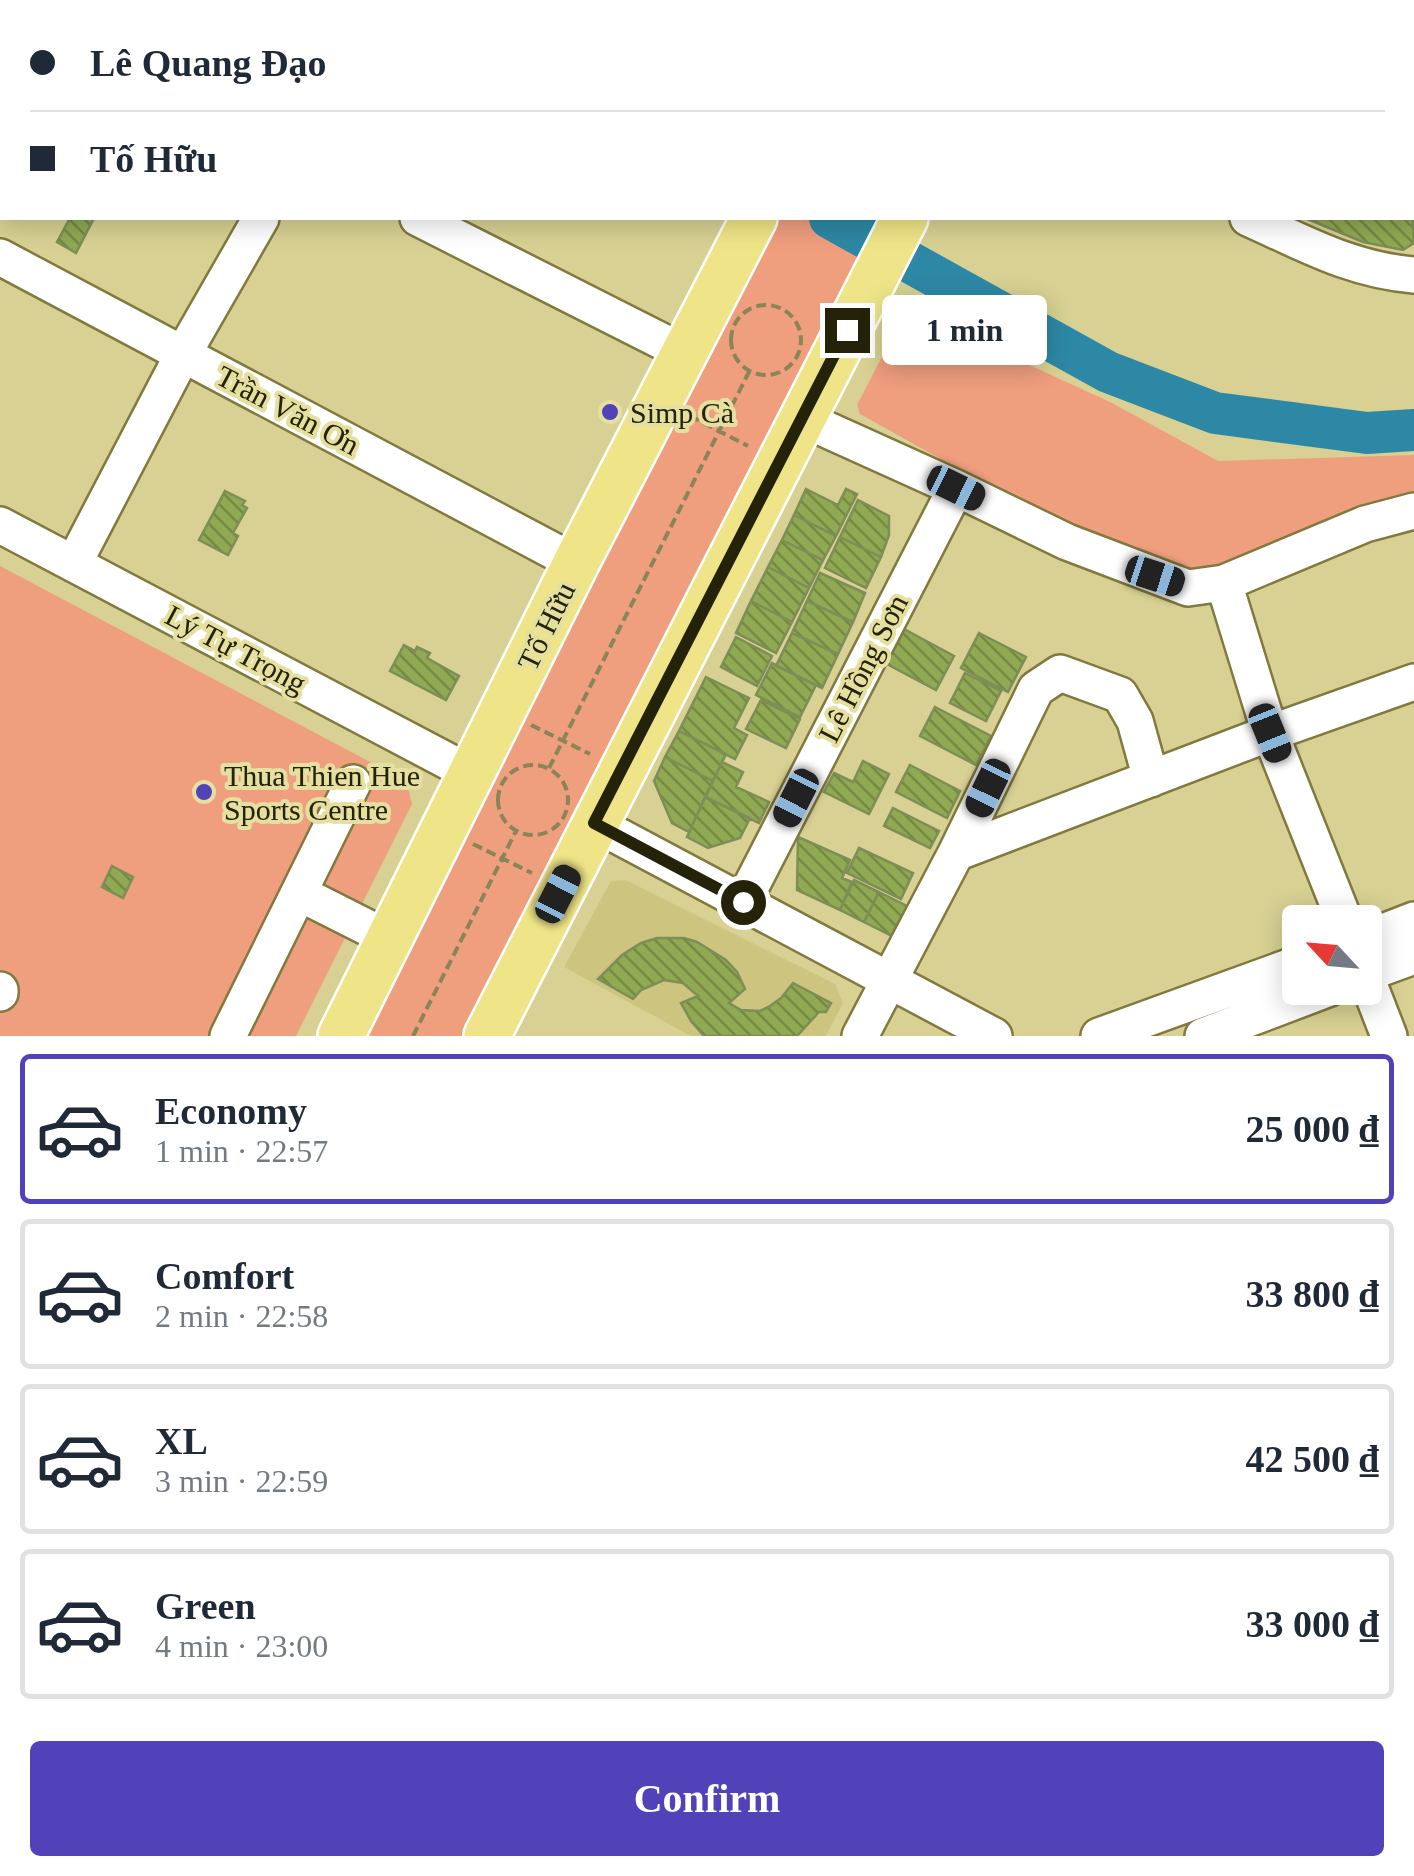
<!DOCTYPE html>
<html lang="en">
<head>
<meta charset="utf-8">
<style>
	:root { --surface:#fff; --page:#f6f6f7; --text:#1f2937; --muted:#747a83; --line:#e0e1e3; --accent:#5242ba }
	body { margin:0; font-family:Georgia,serif; background:var(--page); color:var(--text); height:100vh; display:flex; flex-direction:column; font-size:38px; white-space:nowrap }
	* { box-sizing:border-box; margin:0 }
	p { font-size:32px; color:var(--muted) }
	.icon { flex:none; width:55px; height:55px; fill:none; stroke:currentColor; stroke-width:2; stroke-linecap:round; stroke-linejoin:round }
	.map { position:relative; height:1036px; overflow:hidden }
	.side { display:flex; flex-direction:column; background:var(--surface); flex:1 }
	.side>* { flex:none }
	.hud { position:absolute; left:0px; top:0px; width:1415px; height:220px; box-shadow:0 5px 25px #0003; display:grid; align-content:center; height:220px; padding:0 30px; background:var(--surface) }
	.needle { width:65px; rotate:296deg }
	.controls { position:absolute; left:1282px; top:905px; display:grid; gap:20px }
	.controls a { display:grid; place-items:center; width:100px; height:100px; border-radius:10px; background:var(--surface); box-shadow:0 5px 25px #0003; font-size:50px }
	.end { position:absolute; width:45px; height:45px; margin:-22px; border:12px solid #242208; background:#fff; box-shadow:0 0 0 5px #fff }
	.from { border-radius:50% }
	.bubble { position:absolute; height:70px; border-radius:10px; background:var(--surface); box-shadow:0 5px 25px #0003; font-size:32px; font-weight:600; line-height:70px; text-align:center }
	.car { position:absolute; width:30px; height:60px; margin:-30px -15px; border-radius:12px; box-shadow:0 0 8px 2px #0007; background:linear-gradient(#222 24%,#8ab4d8 0 40%,#222 0 76%,#8ab4d8 0 86%,#222 0) }
	.hud b { display:flex; align-items:center; gap:35px; height:95px; font-size:38px }
	.hud b+b { border-top:2px solid var(--line) }
	.hud i { width:25px; height:25px; background:var(--text) }
	ul { padding:18px 0 0; list-style:none }
	li { display:flex; align-items:center; gap:30px; height:150px; margin:0 20px 15px; padding:0 10px; border:5px solid var(--line); border-radius:10px }
	li div { flex:1 }
	li b { display:block; font-size:38px }
	li em { font-style:normal; font-weight:600 }
	li.on { border-color:var(--accent) }
	li>.icon { width:90px; height:90px; stroke-width:1.5 }
	.cta { display:flex; gap:20px; margin-top:auto; padding:20px 30px }
	.cta a { flex:1; height:115px; border-radius:10px; background:var(--accent); color:#fff; font-size:40px; font-weight:600; line-height:115px; text-align:center }
	.map>svg:first-child { display:block }
	.built { fill:#cdc57f }
	.green { fill:#ef9e7e }
	.lines { fill:none; stroke-linecap:round; stroke-linejoin:round }
	.river { stroke:#2d88a5; stroke-width:42 }
	.building { fill:url(#building-back-hatch); stroke:#7d8e56; stroke-width:2.5 }
	.minor-casing { stroke:#817a3f; stroke-width:40 }
	.major-casing { stroke:#fff; stroke-width:50 }
	.path { stroke:#8a8557; stroke-width:4; stroke-dasharray:10 5; stroke-linecap:butt }
	.minor { stroke:#fff; stroke-width:35 }
	.major { stroke:#efe588; stroke-width:45 }
	.route { stroke:#242208; stroke-width:12 }
	.poi-dot { fill:#5242ba; stroke:#e5dfa0; stroke-width:4 }
	.labels { text-anchor:middle; dominant-baseline:central; stroke-width:8; stroke-linejoin:round; paint-order:stroke }
	.street-label { font-size:30px; fill:#242208; stroke:#e5dfa0 }
	.poi-label { font-size:30px; fill:#242208; stroke:#e5dfa0; text-anchor:start }
</style>
</head>
<body>
<div class="map">
<svg width="1414" height="1036" viewBox="0 0 1414 1036">
	<defs>
		<pattern id="building-back-hatch" width="6" height="6" patternUnits="userSpaceOnUse" patternTransform="scale(2.5)"><rect width="6" height="6" fill="#90a953"/><path d="M-1 5l2 2M0 0l6 6M5-1l2 2" fill="none" stroke="#758943"/></pattern>
	</defs>
	<rect width="100%" height="100%" fill="#d8d193"/>
	<path class="built" d="M626 880 835 984 843 1003 826 1036H691L564 967 611 881Z"/>
	<path class="green" d="M772 218H885L470 1036H357Z
		M903 316 1008 355 1112 403 1218 461 1414 455V505L1199 573 1157 566 998 491 860 414 857 405Z
		M0 566 406 781 412 804 296 1036H0Z"/>
	<g class="lines">
		<path class="river" d="M283 0 290 2
			M830 218 1108 372 1215 413 1367 433 1414 430"/>
	</g>
	<path class="building" d="M1120 0H1251L1250 2H1119Z
		M1328 0H1376L1375 2H1327Z
		M1412 207 1414 243 1403 250 1363 242 1305 218H1412Z
		M70 218H94L76 253 57 242Z
		M806 489 838 505 846 489 857 494 836 536 794 515Z
		M225 491 245 501 242 505 247 508 233 533 238 536 228 555 199 540Z
		M858 500 889 516V535L881 557 840 537Z
		M794 515 836 536 823 560 782 540Z
		M840 537 881 557 866 588 825 568Z
		M782 540 823 560 809 588 768 567Z
		M768 567 809 588 792 622 751 601Z
		M820 573 865 593 853 622 807 601Z
		M751 601 792 622 776 653 736 633Z
		M807 601 853 622 838 654 792 633Z
		M904 629 954 656 936 690 885 663Z
		M792 633 838 654 822 688 776 666Z
		M979 633 1026 657 1008 692 961 668Z
		M736 637 772 656 757 686 721 667Z
		M404 645 415 651 417 647 430 653 427 658 459 676 446 700 390 671Z
		M772 663 816 685 800 717 756 695Z
		M965 673 1001 691 986 721 950 703Z
		M706 677 749 698 734 728 747 735 735 759 679 731Z
		M761 700 800 719 786 748 746 729Z
		M935 707 991 736 976 765 920 736Z
		M679 731 726 754 713 781 665 757Z
		M665 757 713 781 689 832 672 823 654 781Z
		M863 761 889 774 869 814 824 792 834 773 853 782Z
		M722 762 743 772 736 787 769 802 759 823 705 797Z
		M910 765 960 791 947 818 896 792Z
		M705 797 750 818 740 838 708 848 687 837Z
		M893 808 939 831 930 848 884 826Z
		M798 837 850 860 842 878 852 882 840 910 797 890Z
		M859 848 913 873 901 899 847 873Z
		M112 866 133 877 123 898 102 887Z
		M854 880 879 892 864 922 840 910Z
		M879 892 909 907 894 937 864 922Z
		M657 938H684L697 942 726 960 737 972 745 989 729 1003 741 1010 760 1011 770 1006 781 998 793 983 831 1003 826 1012H819L797 1036H704L691 1021 681 1003 698 996 683 983 664 980 641 990 633 999 598 979 622 955 641 943Z"/>
	<g class="lines">
		<g class="minor-casing">
			<path id="minor" d="M802 0 808 2
				M1301 2 1303 0
				M0 115 2 116
				M418 218 685 353
				M1248 218C1304 243 1351 270 1414 275
				M0 257 576 563
				M801 418 956 488 1067 542 1188 588 1224 583 1365 524 1414 511
				M0 525 472 774
				M74 563 183 354 261 218
				M1224 583 1270 733 1345 922
				M594 823 994 1036
				M956 853 1270 733 1414 682
				M299 893 390 939
				M743 902 956 488
				M1365 939 1414 920
				M1365 974 1389 1036
				M1365 974 1414 956
				M0 990V993
				M228 1036 353 783
				M860 1036 956 853 1036 689 1060 673 1120 695 1135 721 1151 779
				M1099 1036 1300 963
				M1203 1036 1330 988"/>
		</g>
		<g class="major-casing">
			<path id="major" d="M862 2 863 0
				M1018 2 1019 0
				M341 1036 576 563 754 218
				M487 1036 905 218"/>
		</g>
		<path class="path" d="M731 340a35 35 0 1 1 70 0a35 35 0 1 1-70 0Z
			M690 416 748 446
			M531 725 590 754
			M498 800a35 35 0 1 1 70 0a35 35 0 1 1-70 0Z
			M549 768 749 372
			M473 844 532 873
			M413 1036 516 831"/>
		<use href="#minor" class="minor"/>
		<use href="#major" class="major"/>
	</g>
	<g class="lines">
		<path class="route" d="M743 902 594 823 847 330"/>
	</g>
	<g class="poi-dot">
		<circle cx="610" cy="412" r="10"/>
		<circle cx="204" cy="792" r="10"/>
	</g>
	<g class="labels">
		<g class="street-label">
			<text transform="translate(288 410) rotate(28)">Trần Văn Ơn</text>
			<text transform="translate(546 626) rotate(-64)">Tố Hữu</text>
			<text transform="translate(236 649) rotate(28)">Lý Tự Trọng</text>
			<text transform="translate(863 668) rotate(-63)">Lê Hồng Sơn</text>
		</g>
		<g class="poi-label">
			<text x="630" y="412">Simp Cà</text>
			<text x="224" y="775">Thua Thien Hue<tspan x="224" dy="34">Sports Centre</tspan></text>
		</g>
	</g>
</svg>
<div class="controls">
<a><svg class="needle" viewBox="-14 -14 28 28"><path d="M0-13l5 13h-10z" fill="#e53935"/><path d="M0 13l5-13h-10z" fill="#747a83"/></svg></a>
</div>
<i class="end from" style="left:743px;top:902px"></i>
<i class="end" style="left:847px;top:330px"></i>
<div class="bubble" style="left:882px;top:295px;width:165px">1 min</div>
<i class="car" style="left:956px;top:488px;rotate:116deg"></i>
<i class="car" style="left:1155px;top:576px;rotate:108deg"></i>
<i class="car" style="left:1270px;top:733px;rotate:158deg"></i>
<i class="car" style="left:988px;top:788px;rotate:206deg"></i>
<i class="car" style="left:796px;top:798px;rotate:207deg"></i>
<i class="car" style="left:558px;top:894px;rotate:27deg"></i>
<div class="hud">
<b><i class="from"></i>Lê Quang Đạo</b>
<b><i></i>Tố Hữu</b>
</div>
</div>
<section class="side">
<ul>
<li class="on"><svg class="icon" aria-label="car" viewBox="0 0 24 24"><path d="M5 17H2v-5l4-1 3-4h7l3 4 3 1v5h-3M9 17h6M6 11h13"/><circle cx="7" cy="17" r="2"/><circle cx="17" cy="17" r="2"/></svg><div><b>Economy</b><p>1 min · 22:57</p></div><em>25 000 ₫</em></li>
<li><svg class="icon" aria-label="car" viewBox="0 0 24 24"><path d="M5 17H2v-5l4-1 3-4h7l3 4 3 1v5h-3M9 17h6M6 11h13"/><circle cx="7" cy="17" r="2"/><circle cx="17" cy="17" r="2"/></svg><div><b>Comfort</b><p>2 min · 22:58</p></div><em>33 800 ₫</em></li>
<li><svg class="icon" aria-label="car" viewBox="0 0 24 24"><path d="M5 17H2v-5l4-1 3-4h7l3 4 3 1v5h-3M9 17h6M6 11h13"/><circle cx="7" cy="17" r="2"/><circle cx="17" cy="17" r="2"/></svg><div><b>XL</b><p>3 min · 22:59</p></div><em>42 500 ₫</em></li>
<li><svg class="icon" aria-label="car" viewBox="0 0 24 24"><path d="M5 17H2v-5l4-1 3-4h7l3 4 3 1v5h-3M9 17h6M6 11h13"/><circle cx="7" cy="17" r="2"/><circle cx="17" cy="17" r="2"/></svg><div><b>Green</b><p>4 min · 23:00</p></div><em>33 000 ₫</em></li>
</ul>
<div class="cta"><a>Confirm</a></div>
</section>
</body>
</html>
